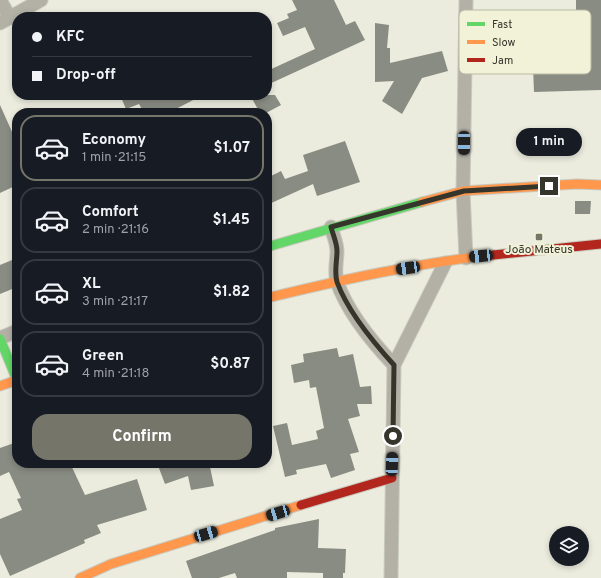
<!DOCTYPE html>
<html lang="en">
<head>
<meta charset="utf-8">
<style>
	:root { --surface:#171b24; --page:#242831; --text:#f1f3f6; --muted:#9ea1a6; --line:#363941; --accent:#75756a }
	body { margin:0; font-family:Overpass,sans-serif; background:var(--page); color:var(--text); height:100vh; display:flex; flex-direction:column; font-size:15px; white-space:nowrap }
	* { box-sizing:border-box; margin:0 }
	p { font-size:13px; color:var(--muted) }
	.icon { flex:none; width:22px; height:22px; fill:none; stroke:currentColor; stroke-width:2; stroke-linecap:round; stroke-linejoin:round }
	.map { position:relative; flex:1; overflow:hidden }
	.details { position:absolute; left:12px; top:108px; width:260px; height:360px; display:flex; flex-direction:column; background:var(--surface); border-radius:16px; box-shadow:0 2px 6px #0003 }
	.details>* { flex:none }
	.hud { position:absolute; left:12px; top:12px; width:260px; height:88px; border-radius:16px; box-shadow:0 2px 6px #0003; display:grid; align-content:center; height:88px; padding:0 20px; background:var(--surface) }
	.buttons { position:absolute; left:549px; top:526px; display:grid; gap:8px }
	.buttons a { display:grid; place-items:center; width:40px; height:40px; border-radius:50%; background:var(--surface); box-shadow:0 2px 6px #0003; font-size:20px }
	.end { position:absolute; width:18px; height:18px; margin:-9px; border:5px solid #35352b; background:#fff; box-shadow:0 0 0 2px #fff }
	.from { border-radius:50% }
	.bubble { position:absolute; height:28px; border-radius:14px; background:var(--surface); box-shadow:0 2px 6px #0003; font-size:13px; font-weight:700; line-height:28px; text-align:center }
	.car { position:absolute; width:12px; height:24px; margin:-12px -6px; border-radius:5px; box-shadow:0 0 3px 1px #0007; background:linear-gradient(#222 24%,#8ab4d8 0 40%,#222 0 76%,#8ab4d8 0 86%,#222 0) }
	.hud b { display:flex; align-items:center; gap:14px; height:38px; font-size:15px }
	.hud b+b { border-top:1px solid var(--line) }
	.hud i { width:10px; height:10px; background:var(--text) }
	ul { padding:7px 0 0; list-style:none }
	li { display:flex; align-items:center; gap:12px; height:66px; margin:0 8px 6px; padding:0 12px; border:2px solid var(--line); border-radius:16px }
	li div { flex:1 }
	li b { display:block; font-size:15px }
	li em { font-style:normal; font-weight:700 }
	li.current { border-color:var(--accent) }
	li>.icon { width:36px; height:36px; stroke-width:1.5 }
	.button { display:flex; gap:8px; margin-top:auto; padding:8px 20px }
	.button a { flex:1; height:46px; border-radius:16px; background:var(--accent); color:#fff; font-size:16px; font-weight:700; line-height:46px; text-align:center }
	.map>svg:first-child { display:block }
	.building { fill:#898c82 }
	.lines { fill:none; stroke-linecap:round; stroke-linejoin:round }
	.street-casing { stroke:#c9cabf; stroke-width:15 }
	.fast-casing { stroke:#c9cabf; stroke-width:11 }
	.slow-casing { stroke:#c9cabf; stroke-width:11 }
	.jam-casing { stroke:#c9cabf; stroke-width:11 }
	.street { stroke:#b3b0a6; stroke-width:13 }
	.fast { stroke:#63d668; stroke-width:9 }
	.slow { stroke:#ff974d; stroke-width:9 }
	.jam { stroke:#b3261e; stroke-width:9 }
	.route { stroke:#35352b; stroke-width:5 }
	.poi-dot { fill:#75756a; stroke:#f1f2d8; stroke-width:1.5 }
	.labels { text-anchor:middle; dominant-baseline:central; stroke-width:4; stroke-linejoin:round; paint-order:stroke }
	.poi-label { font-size:12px; fill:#35352b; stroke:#f1f2d8 }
	.key { fill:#f1f2d8; stroke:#b9b9a4; stroke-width:1 }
	.key-label { font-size:11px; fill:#35352b }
</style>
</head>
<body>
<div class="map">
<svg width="601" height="578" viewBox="0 0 601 578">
	<rect width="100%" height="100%" fill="#ebecde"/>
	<path class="building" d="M292 0H334L346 25 355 21 365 40 267 85V71L315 49 305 27 283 36 277 23 289 18 287 14 297 10Z
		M576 0H601V90L534 92 533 67H545L543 19H576Z
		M375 23 389 25 387 48H390V63L442 51 448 71 422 78 402 114 382 101 394 81 375 82Z
		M120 95H203L168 113H144L139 104 126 109Z
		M250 95H275L281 105 266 113H260Z
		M0 105 17 143V185L0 193Z
		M345 141 360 182 317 196 313 184 267 205V178L281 171 285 179 308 171 303 155Z
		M575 201H591L590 214H575Z
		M17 258V287L0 294V265Z
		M337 348 339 357 353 354 360 387 371 386 372 404H357L360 416 348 419 359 452 350 454 355 470 331 478 326 464 296 470 297 474 285 477 273 426 287 423 292 445 318 439 316 431 324 428 316 387 310 388 309 380 294 383 291 365 304 362 303 354Z
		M17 442V463H70L85 495 137 479 147 510 97 525 101 533 84 540 85 543 10 576 0 554V519L22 510 17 499 21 498 9 472 0 476V448Z
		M157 463H218V465L210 467 214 486 191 490 188 476 165 484Z
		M319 519 318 548 346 549 345 573H343V578H323V573L287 572V578H237L235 573 219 578H192L186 561 275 530V528Z"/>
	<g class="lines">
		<g class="street-casing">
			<path id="street" d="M0 0 10 18
				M466 0 463 191 466 258
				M0 23 41 0
				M331 227C333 235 337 243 337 251 337 261 334 272 337 282 348 313 372 342 394 365
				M0 338 17 331
				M391 578 394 365 445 263"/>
		</g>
		<g class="fast-casing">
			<path id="fast" d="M267 247 422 202
				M0 339 17 380"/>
		</g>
		<g class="slow-casing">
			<path id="slow" d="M422 202 463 191 577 184 601 185
				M267 298C341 280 417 263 493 255
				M0 386 17 380
				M80 578 111 564 301 505"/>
		</g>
		<g class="jam-casing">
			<path id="jam" d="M493 255 601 244
				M301 505 392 478"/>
		</g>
		<use href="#street" class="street"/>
		<use href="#fast" class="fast"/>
		<use href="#slow" class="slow"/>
		<use href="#jam" class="jam"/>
	</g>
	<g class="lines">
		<path class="route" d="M393 436 394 365C373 342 348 312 337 282 334 272 337 261 337 251 337 243 333 235 331 227L464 191 549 186"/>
	</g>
	<rect class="poi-dot" x="535" y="233" width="8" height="8" rx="2"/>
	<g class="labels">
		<g class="poi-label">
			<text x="539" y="250">João Mateus</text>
		</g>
	</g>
	<rect x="459" y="10" width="132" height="64" rx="6" class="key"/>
	<rect x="467" y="22" width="18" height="4" fill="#63d668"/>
	<rect x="467" y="40" width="18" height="4" fill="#ff974d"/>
	<rect x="467" y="58" width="18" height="4" fill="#b3261e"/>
	<g class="key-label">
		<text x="492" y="28">Fast</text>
		<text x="492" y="46">Slow</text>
		<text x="492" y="64">Jam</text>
	</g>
</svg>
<div class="buttons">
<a><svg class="icon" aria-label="layers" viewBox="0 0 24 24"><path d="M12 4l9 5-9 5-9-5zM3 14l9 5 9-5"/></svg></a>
</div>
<i class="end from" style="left:393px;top:436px"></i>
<i class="end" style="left:549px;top:186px"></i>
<div class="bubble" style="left:516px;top:128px;width:66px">1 min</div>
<i class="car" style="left:464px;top:143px;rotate:180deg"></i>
<i class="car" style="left:481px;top:256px;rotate:264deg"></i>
<i class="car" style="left:408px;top:268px;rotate:262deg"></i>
<i class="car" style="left:392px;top:464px;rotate:2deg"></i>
<i class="car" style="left:278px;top:513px;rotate:254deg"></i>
<i class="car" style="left:206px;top:534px;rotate:74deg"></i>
<div class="hud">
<b><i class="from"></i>KFC</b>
<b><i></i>Drop-off</b>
</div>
<section class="details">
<ul>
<li class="current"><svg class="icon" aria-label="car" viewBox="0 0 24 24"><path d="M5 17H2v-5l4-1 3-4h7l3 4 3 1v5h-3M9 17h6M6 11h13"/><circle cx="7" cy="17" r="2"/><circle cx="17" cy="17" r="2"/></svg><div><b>Economy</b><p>1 min · 21:15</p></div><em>$1.07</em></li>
<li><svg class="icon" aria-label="car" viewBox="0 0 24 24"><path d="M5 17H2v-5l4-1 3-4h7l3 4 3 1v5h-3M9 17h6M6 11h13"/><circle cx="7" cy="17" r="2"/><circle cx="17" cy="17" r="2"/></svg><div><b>Comfort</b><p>2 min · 21:16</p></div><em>$1.45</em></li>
<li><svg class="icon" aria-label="car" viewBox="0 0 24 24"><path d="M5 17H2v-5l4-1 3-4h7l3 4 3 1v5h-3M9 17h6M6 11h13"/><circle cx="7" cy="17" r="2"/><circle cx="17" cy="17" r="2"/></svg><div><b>XL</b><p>3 min · 21:17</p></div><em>$1.82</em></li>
<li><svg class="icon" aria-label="car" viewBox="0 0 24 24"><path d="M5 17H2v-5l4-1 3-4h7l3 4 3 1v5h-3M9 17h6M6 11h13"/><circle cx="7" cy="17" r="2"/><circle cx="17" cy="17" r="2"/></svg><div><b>Green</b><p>4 min · 21:18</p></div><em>$0.87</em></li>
</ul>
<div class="button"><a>Confirm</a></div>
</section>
</div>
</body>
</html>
